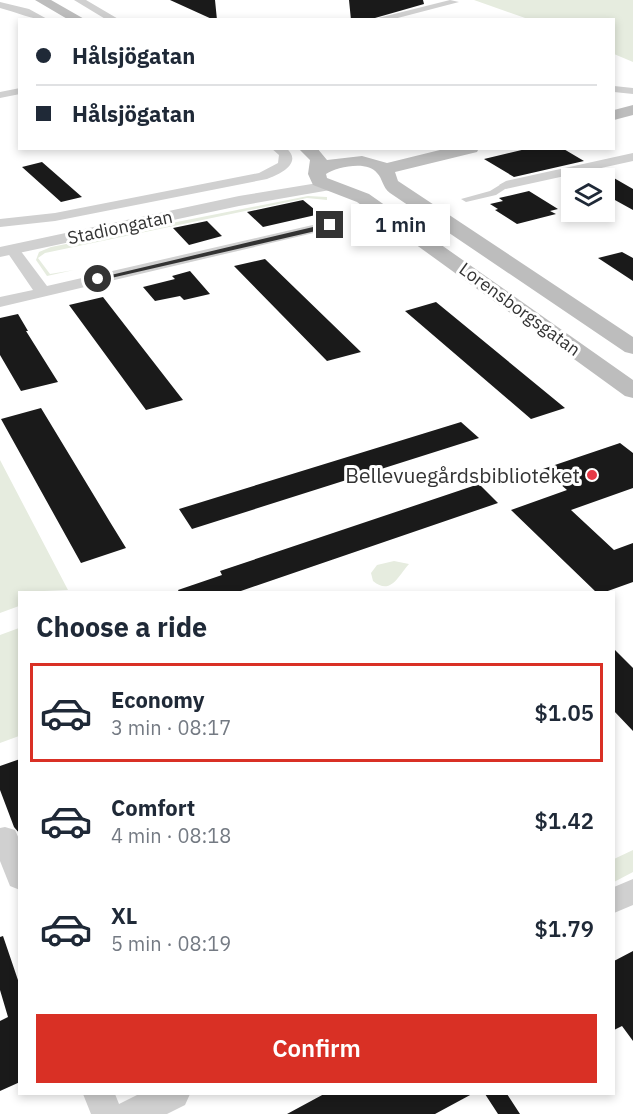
<!DOCTYPE html>
<html lang="en">
<head>
<meta charset="utf-8">
<style>
	:root { --surface:#fff; --page:#f6f6f7; --text:#1f2937; --muted:#747a83; --line:#e0e1e3; --accent:#d93025 }
	body { margin:0; font-family:"IBM Plex Sans",sans-serif; background:var(--page); color:var(--text); height:100vh; display:flex; flex-direction:column; font-size:22px; white-space:nowrap }
	* { box-sizing:border-box; margin:0 }
	p { font-size:20px; color:var(--muted) }
	.icon { flex:none; width:33px; height:33px; fill:none; stroke:currentColor; stroke-width:2; stroke-linecap:round; stroke-linejoin:round }
	.map { position:relative; flex:1; overflow:hidden }
	.side { position:absolute; left:18px; top:591px; width:597px; height:504px; display:flex; flex-direction:column; background:var(--surface); border-radius:0px; box-shadow:0 3px 9px #0003 }
	.side>* { flex:none }
	.banner { position:absolute; left:18px; top:18px; width:597px; height:132px; border-radius:0px; box-shadow:0 3px 9px #0003; display:grid; align-content:center; height:132px; padding:0 18px; background:var(--surface) }
	.fabs { position:absolute; left:561px; top:168px; display:grid; gap:12px }
	.fabs a { display:grid; place-items:center; width:54px; height:54px; border-radius:0px; background:var(--surface); box-shadow:0 3px 9px #0003; font-size:30px }
	.end { position:absolute; width:27px; height:27px; margin:-14px; border:8px solid #333; background:#fff; box-shadow:0 0 0 3px #fff }
	.from { border-radius:50% }
	.bubble { position:absolute; height:42px; border-radius:0px; background:var(--surface); box-shadow:0 3px 9px #0003; font-size:20px; font-weight:600; line-height:42px; text-align:center }
	.banner b { display:flex; align-items:center; gap:21px; height:57px; font-size:22px }
	.banner b+b { border-top:2px solid var(--line) }
	.banner i { width:15px; height:15px; background:var(--text) }
	ul { padding:0; list-style:none }
	li { display:flex; align-items:center; gap:18px; height:99px; margin:0 12px 9px; padding:0 6px; border:3px solid transparent; border-radius:0px }
	li div { flex:1 }
	li b { display:block; font-size:22px }
	li em { font-style:normal; font-weight:600 }
	li.active { border-color:var(--accent) }
	li>.icon { width:54px; height:54px; stroke-width:1.5 }
	h2 { padding:0 18px; font-size:27px; line-height:72px }
	.button { display:flex; gap:12px; margin-top:auto; padding:12px 18px }
	.button a { flex:1; height:69px; border-radius:0px; background:var(--accent); color:#fff; font-size:24px; font-weight:600; line-height:69px; text-align:center }
	.map>svg:first-child { display:block }
	.green { fill:#e6ecdf }
	.building { fill:#1a1a1a }
	.lines { fill:none; stroke-linecap:round; stroke-linejoin:round }
	.pedestrian { fill:#d0d0d0; fill-rule:evenodd }
	.minor { fill:#d0d0d0; fill-rule:evenodd }
	.tertiary { fill:#d0d0d0; fill-rule:evenodd }
	.secondary { fill:#bdbdbd; fill-rule:evenodd }
	.route { fill:#333 }
	.poi-dot { fill:#e63946; stroke:#fff; stroke-width:2 }
	.labels { text-anchor:middle; dominant-baseline:central; stroke-width:6; stroke-linejoin:round; paint-order:stroke }
	.far-street-label { font-size:18px; fill:#333; stroke:#fff }
	.poi-label { font-size:21px; fill:#333; stroke:#fff; text-anchor:end }
</style>
</head>
<body>
<div class="map">
<svg width="633" height="1114" viewBox="0 0 633 1114">
	<rect width="100%" height="100%" fill="#fff"/>
	<path class="green" d="M474 0H633V62L614 54V20L528 19Z
		M308 196 327 197V200L307 198 45 253 38 258 50 274 74 270 47 276 36 260 39 252 51 247Z
		M0 460 68 590 20 592 19 606 0 613Z
		M394 561 409 564C398 576 391 596 373 581L371 573 377 565Z
		M19 628V736L0 743V635Z
		M633 850V872L614 882V859Z"/>
	<path class="building" d="M170 0H215L217 20H214Z
		M349 0H423L424 4 368 20H351Z
		M530 148H562L584 161 514 177 484 159Z
		M42 162 82 197 61 202 22 167Z
		M600 170 633 189V210L604 194V178H564Z
		M529 191 558 209 550 211 556 214 517 224 495 210 498 209 490 204 503 201 499 198Z
		M303 200 320 214 263 227 247 212Z
		M207 221 222 236 189 245 173 228Z
		M622 252 633 258V281L598 258Z
		M265 259 361 352 327 361 234 266Z
		M190 271 210 294 184 300 180 296 155 301 143 287 175 279 172 276Z
		M103 297 169 382 183 400 146 410 69 305Z
		M436 302 565 408 531 419 405 311Z
		M18 314 28 331H26L58 382 21 391 0 355V318Z
		M41 408 110 522 126 548 81 563 1 419Z
		M461 422 479 438 192 529 179 509Z
		M620 443 633 453V488L571 510 614 550 633 543V582L605 592H596L511 510 567 490 543 469Z
		M479 484 498 503 238 592H179L178 590 222 575 220 571Z
		M614 649 633 668V731L614 711Z
		M20 759V834L14 827 0 790V766Z
		M3 936 20 986V1082L0 1091V1021L8 1017 0 990V937Z
		M633 951V1041L622 1026 614 1030V961Z
		M324 1094H472L435 1114H287Z
		M485 1094H507L520 1114H498Z"/>
	<g class="lines">
		<path class="pedestrian" d="M503 183 511 185 496 195 466 202 461 199 490 191Z"/>
		<path class="minor" d="M74 0H86L120 20H107Z
			M450 0 459 2 390 20H370Z
			M0 2 29 9 49 20C32 20 16 12 0 8Z
			M614 86 633 88V94L614 92Z
			M20 88V94L0 98V92Z
			M271 148H286C304 163 279 175 267 179L55 221 0 227V219L55 213 259 173 278 163 279 155Z
			M633 153V161L506 189 499 185 506 181Z
			M330 221 335 222 337 225 335 228 0 307V297L33 290 5 249 7 246H17L47 286Z
			M5 827 15 830 20 841V890L10 886 0 861V828Z
			M633 879V905L614 913V887Z
			M83 1094H115L119 1104 139 1094H190L185 1105 167 1114H91Z"/>
		<path class="tertiary" d="M330 181 338 186 336 189 239 206 0 257V247L239 196Z"/>
		<path class="secondary" d="M35 0H51L86 20H69Z
			M633 105V115L614 120V110Z
			M298 148H317L327 160 362 156 387 163 448 148H479L477 152 395 172 398 181 633 337V354L625 352 390 193C382 187 383 179 377 173 368 160 336 167 326 174L327 178 369 194 633 380V398L625 396 357 202 313 185 308 174 310 160Z"/>
	</g>
	<path class="route" d="M330 223 333 227 98 281 94 279Z"/>
	<circle class="poi-dot" cx="592" cy="475" r="6"/>
	<g class="labels">
		<g class="far-street-label">
			<text transform="translate(120 227) rotate(-12)">Stadiongatan</text>
			<text transform="translate(520 309) rotate(36)">Lorensborgsgatan</text>
		</g>
		<g class="poi-label">
			<text x="580" y="475">Bellevuegårdsbiblioteket</text>
		</g>
	</g>
</svg>
<div class="fabs">
<a><svg class="icon" aria-label="layers" viewBox="0 0 24 24"><path d="M12 4l9 5-9 5-9-5zM3 14l9 5 9-5"/></svg></a>
</div>
<i class="end from" style="left:98px;top:279px"></i>
<i class="end" style="left:330px;top:225px"></i>
<div class="bubble" style="left:351px;top:204px;width:99px">1 min</div>
<div class="banner">
<b><i class="from"></i>Hålsjögatan</b>
<b><i></i>Hålsjögatan</b>
</div>
<section class="side">
<h2>Choose a ride</h2>
<ul>
<li class="active"><svg class="icon" aria-label="car" viewBox="0 0 24 24"><path d="M5 17H2v-5l4-1 3-4h7l3 4 3 1v5h-3M9 17h6M6 11h13"/><circle cx="7" cy="17" r="2"/><circle cx="17" cy="17" r="2"/></svg><div><b>Economy</b><p>3 min · 08:17</p></div><em>$1.05</em></li>
<li><svg class="icon" aria-label="car" viewBox="0 0 24 24"><path d="M5 17H2v-5l4-1 3-4h7l3 4 3 1v5h-3M9 17h6M6 11h13"/><circle cx="7" cy="17" r="2"/><circle cx="17" cy="17" r="2"/></svg><div><b>Comfort</b><p>4 min · 08:18</p></div><em>$1.42</em></li>
<li><svg class="icon" aria-label="car" viewBox="0 0 24 24"><path d="M5 17H2v-5l4-1 3-4h7l3 4 3 1v5h-3M9 17h6M6 11h13"/><circle cx="7" cy="17" r="2"/><circle cx="17" cy="17" r="2"/></svg><div><b>XL</b><p>5 min · 08:19</p></div><em>$1.79</em></li>
</ul>
<div class="button"><a>Confirm</a></div>
</section>
</div>
</body>
</html>
